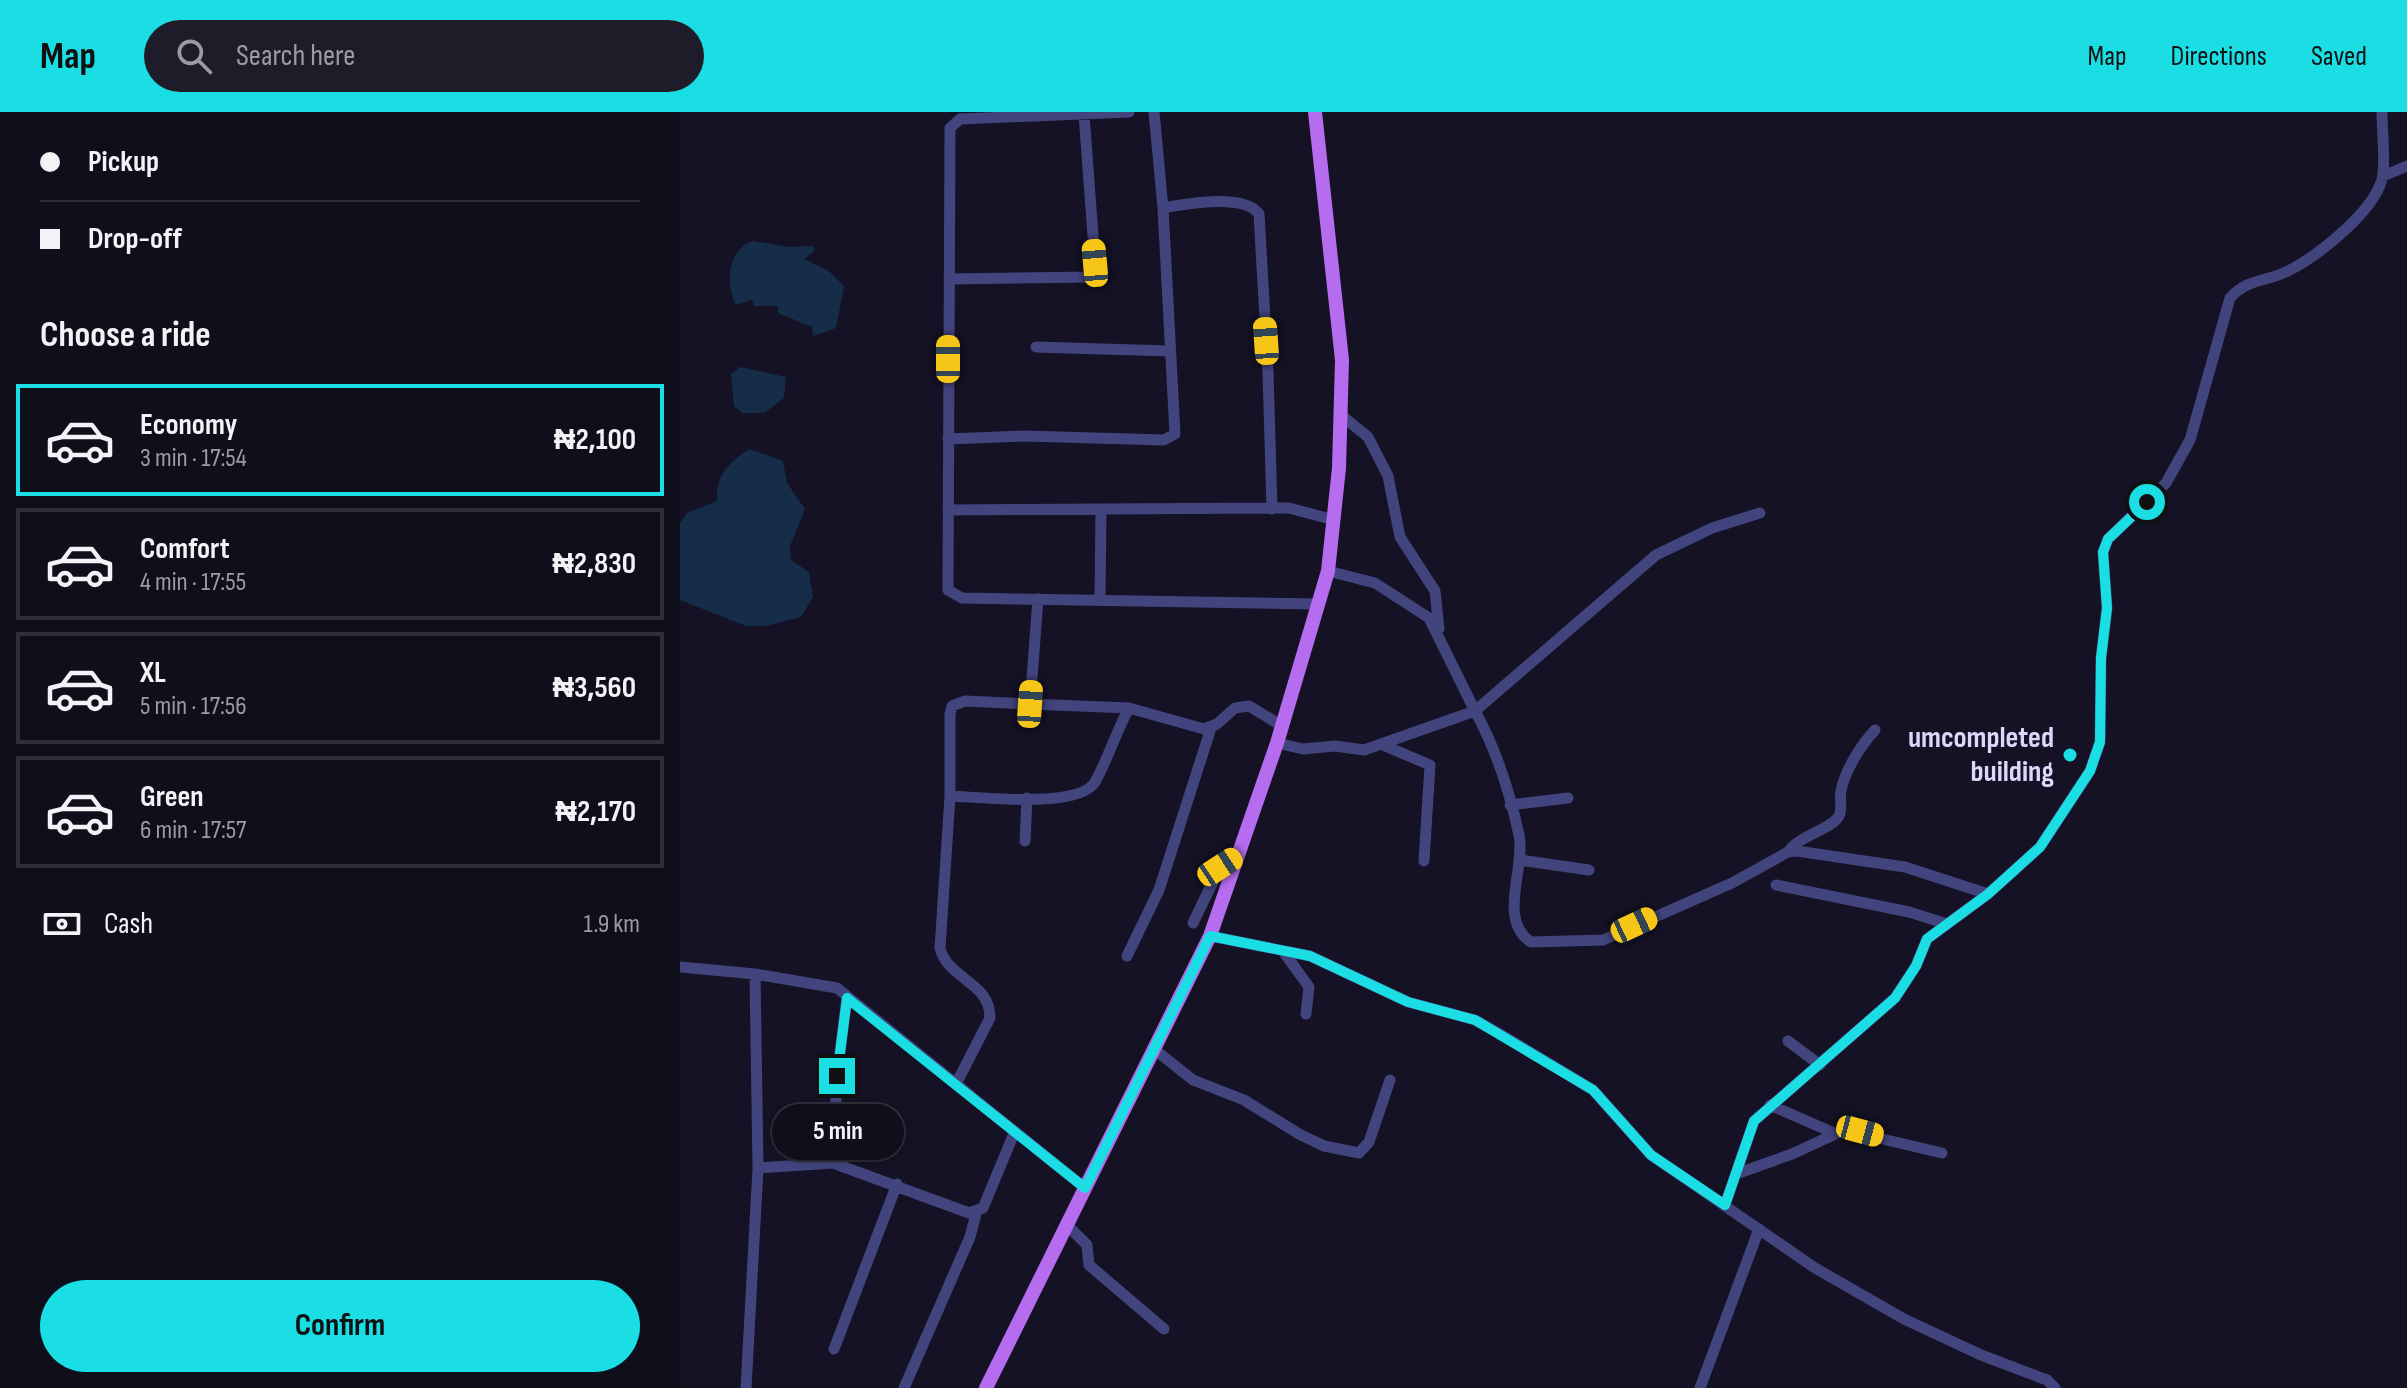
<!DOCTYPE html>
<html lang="en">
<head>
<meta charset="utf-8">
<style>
	:root { --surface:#0f0e1b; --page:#1d1c28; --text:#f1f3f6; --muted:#9b9ca3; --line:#2f2e3a; --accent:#1bdee5 }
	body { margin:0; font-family:"Sofia Sans Condensed",sans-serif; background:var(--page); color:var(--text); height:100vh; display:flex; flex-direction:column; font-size:30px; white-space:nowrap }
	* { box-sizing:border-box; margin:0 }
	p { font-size:26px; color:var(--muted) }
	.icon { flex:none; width:44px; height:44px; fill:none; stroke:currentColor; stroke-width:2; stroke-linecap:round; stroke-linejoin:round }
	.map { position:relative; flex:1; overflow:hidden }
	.sheet { display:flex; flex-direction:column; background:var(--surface); width:680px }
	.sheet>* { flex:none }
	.hud { display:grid; align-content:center; height:176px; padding:0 40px; background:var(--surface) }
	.end { position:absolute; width:36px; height:36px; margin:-18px; border:10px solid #1bdee5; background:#111; box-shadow:0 0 0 4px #111 }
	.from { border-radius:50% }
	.bubble { position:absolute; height:56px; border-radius:28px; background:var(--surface); box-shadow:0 2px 6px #0004,0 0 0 2px var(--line); font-size:26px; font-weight:700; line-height:56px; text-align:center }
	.car { position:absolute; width:24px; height:48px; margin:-24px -12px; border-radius:10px; box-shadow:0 0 6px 2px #0007; background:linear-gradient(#f5c518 24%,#345 0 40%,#f5c518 0 76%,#345 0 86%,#f5c518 0) }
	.hud b { display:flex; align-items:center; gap:28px; height:76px; font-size:30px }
	.hud b+b { border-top:2px solid var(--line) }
	.hud i { width:20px; height:20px; background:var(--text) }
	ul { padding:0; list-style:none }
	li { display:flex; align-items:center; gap:24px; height:112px; margin:0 16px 12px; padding:0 24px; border:4px solid var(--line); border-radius:0px }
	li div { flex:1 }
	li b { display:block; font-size:30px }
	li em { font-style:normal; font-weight:700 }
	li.active { border-color:var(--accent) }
	li>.icon { width:72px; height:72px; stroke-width:1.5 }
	h2 { padding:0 40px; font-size:36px; line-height:96px }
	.pay { display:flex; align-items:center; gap:20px; height:88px; padding:0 40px; font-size:30px }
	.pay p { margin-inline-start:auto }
	.cta { display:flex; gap:16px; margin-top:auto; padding:16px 40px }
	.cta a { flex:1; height:92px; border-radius:48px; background:var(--accent); color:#111; font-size:32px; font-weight:700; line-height:92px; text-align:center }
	header { display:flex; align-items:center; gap:48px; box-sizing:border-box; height:112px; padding:0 40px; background:var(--accent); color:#111 }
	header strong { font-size:38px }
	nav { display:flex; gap:44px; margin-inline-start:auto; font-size:28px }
	.search { width:560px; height:72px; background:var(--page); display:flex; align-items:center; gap:20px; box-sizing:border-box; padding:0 28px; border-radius:44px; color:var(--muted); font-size:30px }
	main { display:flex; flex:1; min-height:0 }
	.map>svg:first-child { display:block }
	.water { fill:#162d4a }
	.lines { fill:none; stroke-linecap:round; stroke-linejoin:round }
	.minor { stroke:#42447e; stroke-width:11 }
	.major { stroke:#b56cef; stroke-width:14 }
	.route { stroke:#1bdee5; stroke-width:10 }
	.poi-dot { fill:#1bdee5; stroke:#141224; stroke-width:3 }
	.labels { text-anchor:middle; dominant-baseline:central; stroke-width:8; stroke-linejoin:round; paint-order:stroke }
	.poi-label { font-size:30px; font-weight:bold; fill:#dbd9fb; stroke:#141224; text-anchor:end }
</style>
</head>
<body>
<header>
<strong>Map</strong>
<div class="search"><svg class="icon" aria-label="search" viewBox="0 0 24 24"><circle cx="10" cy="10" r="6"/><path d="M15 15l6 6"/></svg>Search here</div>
<nav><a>Map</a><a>Directions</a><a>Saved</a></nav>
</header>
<main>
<section class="sheet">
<div class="hud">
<b><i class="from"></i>Pickup</b>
<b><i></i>Drop-off</b>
</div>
<h2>Choose a ride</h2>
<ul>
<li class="active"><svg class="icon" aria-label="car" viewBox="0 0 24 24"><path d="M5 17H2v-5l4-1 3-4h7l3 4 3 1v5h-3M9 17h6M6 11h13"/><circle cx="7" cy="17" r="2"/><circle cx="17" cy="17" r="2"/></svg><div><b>Economy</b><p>3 min · 17:54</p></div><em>₦2,100</em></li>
<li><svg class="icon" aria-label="car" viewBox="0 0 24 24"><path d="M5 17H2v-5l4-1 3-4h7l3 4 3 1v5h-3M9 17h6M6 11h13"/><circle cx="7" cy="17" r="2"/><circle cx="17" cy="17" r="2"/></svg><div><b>Comfort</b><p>4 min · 17:55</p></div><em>₦2,830</em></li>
<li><svg class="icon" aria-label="car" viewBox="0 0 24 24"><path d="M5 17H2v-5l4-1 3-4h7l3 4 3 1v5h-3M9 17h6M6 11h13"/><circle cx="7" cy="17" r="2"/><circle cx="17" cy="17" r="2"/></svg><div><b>XL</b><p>5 min · 17:56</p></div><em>₦3,560</em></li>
<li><svg class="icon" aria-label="car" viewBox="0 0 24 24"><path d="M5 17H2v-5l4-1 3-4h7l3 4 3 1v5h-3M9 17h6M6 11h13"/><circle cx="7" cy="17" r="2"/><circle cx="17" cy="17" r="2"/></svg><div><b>Green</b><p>6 min · 17:57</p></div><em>₦2,170</em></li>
</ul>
<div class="pay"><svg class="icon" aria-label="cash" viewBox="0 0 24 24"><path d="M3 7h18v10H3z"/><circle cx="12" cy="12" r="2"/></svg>Cash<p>1.9 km</p></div>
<div class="cta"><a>Confirm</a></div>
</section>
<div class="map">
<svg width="1727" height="1276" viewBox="0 0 1727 1276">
	<rect width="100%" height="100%" fill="#141224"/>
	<path class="water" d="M73 129 109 135 133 134 135 138 125 147 149 159 164 174 156 216 133 224 132 215 98 201V194H74L72 188 56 193C45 172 47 138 73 129Z
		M60 255 106 265 104 286 84 301H62L54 294 51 262Z
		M69 337 103 349 107 371 125 397 110 434 111 448 129 460 133 485 121 505 86 514H66L0 488V411L7 401 37 389C36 362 48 352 69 337Z"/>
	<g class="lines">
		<path class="minor" d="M449 0 280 7 270 16 268 478 282 486 638 492
			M1703 64 1727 54
			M483 96C506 92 564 81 579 102L588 260 592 397
			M269 167 411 165 415 151 404 2
			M356 235 490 239
			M661 303 688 325 708 364 720 425 755 479 759 517
			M268 327 344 324 484 328 495 322 483 96 474 0
			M268 398 609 396 654 408
			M648 459 695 471 749 506 795 599 976 443 1032 416 1080 401
			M420 488 421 398
			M350 592 449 596 524 617 537 612 555 596 569 594 602 614
			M597 631 623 637 655 634 684 638 795 599C816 637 830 681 839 723 846 755 817 808 851 830L923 828 1052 771 1108 740 1117 739 1225 755 1308 782
			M705 634 750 653 744 749
			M270 684C300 685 399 697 415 670 428 647 436 620 449 596
			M830 693 888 686
			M345 729 347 686
			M1108 740C1121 722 1151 718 1159 704 1163 696 1159 687 1161 679 1165 658 1181 633 1195 618
			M840 748 909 758
			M1096 773 1229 800 1264 811
			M513 811 540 755 558 744
			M530 824 630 844 728 890 795 908 820 922 913 978 971 1043 1135 1156 1224 1207 1301 1243 1367 1268 1375 1276
			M603 839 629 875 626 902
			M447 844 479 778 531 616
			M0 855 75 862 157 876 405 1076
			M1108 929 1140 953
			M474 937 513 968 564 988 619 1022 644 1034 679 1041 689 1030 710 968
			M276 972 310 906C310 869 268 868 260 836L270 684V602L272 594 285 589 350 592 358 487
			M1090 993 1154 1021
			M153 1051 157 964 167 886
			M78 1056 153 1051 289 1101 303 1096 335 1019
			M1056 1062 1112 1042 1164 1018 1262 1041
			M1045 1093 1074 1009 1215 886 1236 854 1247 827 1308 782 1360 735 1410 659 1420 630 1421 546 1427 496 1423 440 1428 427 1486 371 1510 328 1550 186C1567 166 1588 170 1610 158 1639 143 1699 96 1703 62 1705 42 1702 20 1702 0
			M386 1112 407 1133 409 1153 484 1217
			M154 1237 217 1072
			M66 1276 78 1056 75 862
			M224 1276 290 1125 297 1098
			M1020 1276 1079 1117"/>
		<path class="major" d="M306 1276 530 824 597 631 648 459 659 356 662 248 635 0"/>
	</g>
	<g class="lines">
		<path class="route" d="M157 964 167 886 405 1076 530 824 630 844 728 890 795 908 913 978 971 1043 1045 1093 1074 1009 1215 886 1236 854 1247 827 1308 782 1360 735 1410 659 1420 630 1421 546 1427 496 1423 440 1428 427 1467 390"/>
	</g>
	<circle class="poi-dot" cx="1390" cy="643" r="8"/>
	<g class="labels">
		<g class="poi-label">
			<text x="1374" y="626">umcompleted<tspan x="1374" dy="34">building</tspan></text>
		</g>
	</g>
</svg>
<i class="end from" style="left:1467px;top:390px"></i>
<i class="end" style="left:157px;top:964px"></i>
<div class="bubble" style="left:92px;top:992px;width:132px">5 min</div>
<i class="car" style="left:415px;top:151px;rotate:355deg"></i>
<i class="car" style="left:586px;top:229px;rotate:356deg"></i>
<i class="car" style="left:268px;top:247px;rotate:0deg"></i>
<i class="car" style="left:350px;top:592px;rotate:4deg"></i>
<i class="car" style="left:540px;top:755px;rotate:57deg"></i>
<i class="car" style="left:954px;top:813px;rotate:65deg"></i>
<i class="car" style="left:1180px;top:1019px;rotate:105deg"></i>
</div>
</main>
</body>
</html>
